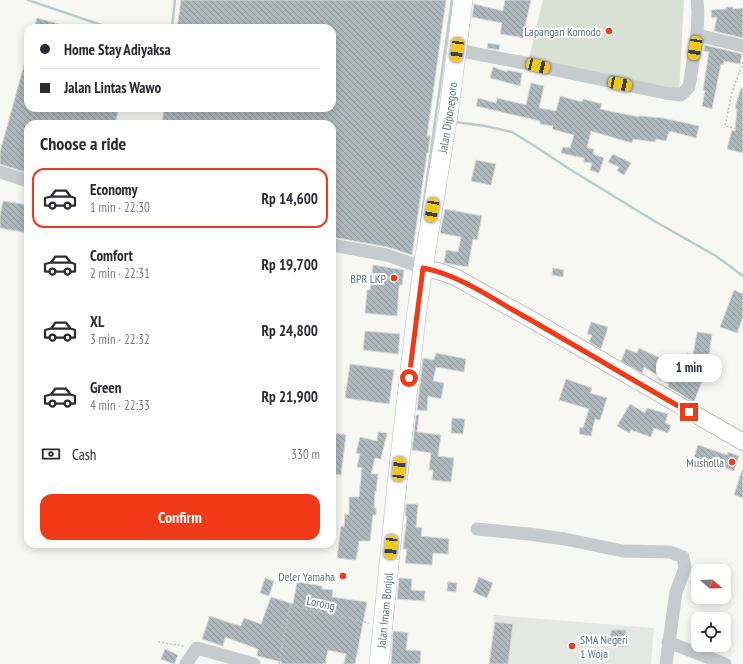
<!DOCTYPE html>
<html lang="en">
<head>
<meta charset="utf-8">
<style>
	:root { --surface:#fff; --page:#f2f2f3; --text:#2b2b33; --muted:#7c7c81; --line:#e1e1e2; --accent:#f33a18 }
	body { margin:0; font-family:"PT Sans Narrow",sans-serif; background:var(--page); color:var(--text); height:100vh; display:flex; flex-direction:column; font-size:15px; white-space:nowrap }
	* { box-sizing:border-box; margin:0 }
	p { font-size:13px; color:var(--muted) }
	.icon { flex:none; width:22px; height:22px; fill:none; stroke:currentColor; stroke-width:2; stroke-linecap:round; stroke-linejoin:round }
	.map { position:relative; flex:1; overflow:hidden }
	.panel { position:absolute; left:24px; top:120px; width:312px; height:428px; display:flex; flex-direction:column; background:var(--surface); border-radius:12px; box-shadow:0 2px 10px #0003 }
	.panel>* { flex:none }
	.top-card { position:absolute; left:24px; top:24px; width:312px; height:88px; border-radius:12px; box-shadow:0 2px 10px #0003; display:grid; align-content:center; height:88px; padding:0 16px; background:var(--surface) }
	.needle { width:26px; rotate:109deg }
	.controls { position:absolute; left:691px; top:564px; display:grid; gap:8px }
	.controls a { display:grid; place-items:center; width:40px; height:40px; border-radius:8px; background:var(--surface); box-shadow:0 2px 10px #0003; font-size:20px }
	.end { position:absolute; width:18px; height:18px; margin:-9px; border:5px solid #f33a18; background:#fff; box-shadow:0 0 0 2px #fff }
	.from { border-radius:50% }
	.bubble { position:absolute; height:28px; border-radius:12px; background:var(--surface); box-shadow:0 2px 10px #0003; font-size:13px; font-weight:700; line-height:28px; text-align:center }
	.car { position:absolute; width:12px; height:24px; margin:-12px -6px; border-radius:5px; box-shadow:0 0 3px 1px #0007; background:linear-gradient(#f5c518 24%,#345 0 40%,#f5c518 0 76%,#345 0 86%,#f5c518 0) }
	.top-card b { display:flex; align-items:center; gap:14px; height:38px; font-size:15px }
	.top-card b+b { border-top:1px solid var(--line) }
	.top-card i { width:10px; height:10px; background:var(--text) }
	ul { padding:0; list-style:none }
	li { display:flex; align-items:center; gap:12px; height:60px; margin:0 8px 6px; padding:0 8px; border:2px solid transparent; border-radius:12px }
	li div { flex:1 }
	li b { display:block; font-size:15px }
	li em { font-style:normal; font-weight:700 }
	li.active { border-color:var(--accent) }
	li>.icon { width:36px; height:36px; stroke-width:1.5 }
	h2 { padding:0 16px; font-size:18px; line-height:48px }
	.pay { display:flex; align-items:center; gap:10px; height:44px; padding:0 16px; font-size:15px }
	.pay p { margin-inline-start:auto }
	.action { display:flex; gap:8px; margin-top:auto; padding:8px 16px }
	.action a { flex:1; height:46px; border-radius:12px; background:var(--accent); color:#fff; font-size:16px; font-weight:700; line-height:46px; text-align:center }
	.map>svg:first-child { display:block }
	.built { fill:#e5e7e5 }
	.pitch { fill:#d9e0d4 }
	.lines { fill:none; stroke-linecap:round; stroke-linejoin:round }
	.stream { stroke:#bccbce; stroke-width:2.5 }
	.building { fill:url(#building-back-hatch); stroke:#d9d9d6 }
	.major-casing { stroke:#b9bec1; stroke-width:18 }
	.highway-casing { stroke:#b8bcbf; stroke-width:20 }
	.path { stroke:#bfc2c4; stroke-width:1.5; stroke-dasharray:2 2; stroke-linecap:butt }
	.minor { stroke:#c6cbce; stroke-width:13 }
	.major { stroke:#fff; stroke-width:16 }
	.highway { stroke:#fff; stroke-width:19 }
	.route { stroke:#f33a18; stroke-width:5 }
	.poi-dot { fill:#f33a18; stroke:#fff; stroke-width:1.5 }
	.labels { text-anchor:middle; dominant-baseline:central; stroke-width:4; stroke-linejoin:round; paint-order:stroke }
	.poi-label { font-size:12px; fill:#5f7582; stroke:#fff; text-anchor:end }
	.street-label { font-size:12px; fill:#5f7582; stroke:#fff }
</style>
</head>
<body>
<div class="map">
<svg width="743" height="664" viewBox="0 0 743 664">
	<defs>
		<pattern id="building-back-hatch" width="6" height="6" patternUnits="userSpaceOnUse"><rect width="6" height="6" fill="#adb7bc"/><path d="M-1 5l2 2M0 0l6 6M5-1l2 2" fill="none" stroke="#90999e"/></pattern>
	</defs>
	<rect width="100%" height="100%" fill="#f7f7f4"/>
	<path class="built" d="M494 615 654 628 651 664H489Z"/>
	<path class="pitch" d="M543 0H684L679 93 528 62Z"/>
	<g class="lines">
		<path class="stream" d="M28 0 110 28
			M172 28 175 0
			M455 122 485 126 512 132 533 145 571 170 656 222 716 256 743 276
			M421 222 452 0"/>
	</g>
	<path class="building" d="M181 0H446L427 136H430L428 153H427L412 255 388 247 332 237V124H162L164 108H332V28H177Z
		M505 0H531L525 26 528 27 526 38 500 34 502 23 472 17 474 4 503 11Z
		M726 7H733V9L743 8V38L714 31 717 17 712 18 711 10 726 9Z
		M37 18 66 26V28H34Z
		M488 43 500 45 499 50 487 48Z
		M705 45 742 54 740 64 724 61 723 65 721 64 712 109 702 106 705 91 703 90 709 52 704 51Z
		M26 58H28V108H119L115 124H28V173L0 164V152Z
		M493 67 507 72V70L522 73 520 86 490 78Z
		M531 83 544 86 539 108 556 111 560 96 582 102 583 99 602 104 600 109 639 117V116L663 118 699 126 696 138 669 131 666 141 656 139 655 142 633 139 632 143 591 131 587 148 594 149 593 154 604 158 599 173 590 170 592 163 584 162V158L561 153 563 147 570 148 574 135 552 129 553 126 540 124V121L476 106 478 98 496 103 497 98 526 105Z
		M741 88 743 89V153L727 149 732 130 735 131 737 109 735 108Z
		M613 154 631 163 624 175 617 171 619 167 608 162Z
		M476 160 496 164 491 185 471 181Z
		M3 201 28 205V233L0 228V216Z
		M445 209 482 216 477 240 473 239 468 267 444 263 446 250 458 252 461 237 440 233Z
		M373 265 404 270 402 285H399L397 316 365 313 367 290H370Z
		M553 268 564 270 563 277 552 275Z
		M734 290 743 294V317L737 333 720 327Z
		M591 322 608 327 601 349 589 342 592 335 587 334Z
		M365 331 400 334 398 354 363 350Z
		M697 332 712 334 708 363H709L694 402 684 397V396L668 387 669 384 658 379 659 376 644 367 642 373 621 361 626 349 637 353 639 348 664 360 661 365 692 380 697 366 684 361 687 353 693 355Z
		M436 353 466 359 464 372 436 367 433 381 444 383 441 399 428 396 427 411 417 410 423 358 434 360Z
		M350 364 394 370 389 404 345 398Z
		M566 379 592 388 590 393 607 398 600 420 595 419 591 436 579 434 580 427 583 428 589 409 559 400Z
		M630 404 645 413 647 408 668 414 665 423 671 425 668 433 654 428 651 437 631 430 629 433 617 426Z
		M416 415H419L417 432 441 435 438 456 454 458 451 482 432 480 433 470H429L431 453 412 450Z
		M452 418 465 419 463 434 451 433Z
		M378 432 387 433 381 459 375 458 371 474H378L376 492 375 491 374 508H376V515H373L370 541H359L356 560 337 558 341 526 344 527 345 514 349 515V497H359L362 468 357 467 360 454 356 453 360 437 377 441Z
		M334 433 346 435 341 475 332 474V452Z
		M698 445 727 455 728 452 739 456 734 471 694 457Z
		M742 470H743V498L734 495Z
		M406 504H418L416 527 422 528 421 536 449 539 448 554 433 553 432 565 405 563 407 549H403L407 516H405Z
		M479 577 493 583 487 598 473 592Z
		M265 578 274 581 269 596 260 593Z
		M399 578 412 579 411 590 425 591 424 601 397 599Z
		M297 582 322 586V589L333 590 332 597 367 602 355 664H344L346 654 328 650 325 664H281L282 662 257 656 258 649 225 637 223 646 202 639 210 616 236 625V624L241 626 244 618 261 624 271 597 293 604Z
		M448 582 457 583 456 592 447 591Z
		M495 622 513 624 508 664H489Z
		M611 630H626L625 647 610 646Z
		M393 631 408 633 406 650 421 651 420 664H391Z
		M165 649 178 655 174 664 161 659Z"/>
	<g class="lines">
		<g class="major-casing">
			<path id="major" d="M423 268 438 271 455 277 527 317 743 442"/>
		</g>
		<g class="highway-casing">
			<g id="highway">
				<path id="s1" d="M379 664 397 484 416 318 423 268 449 109 463 0"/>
			</g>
		</g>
		<path class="path" d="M743 62 732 92 725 126 743 130
			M682 392 699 358
			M158 642 185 646
			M279 664 290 605 369 623"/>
		<path class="minor" d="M697 35 743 46
			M457 50 524 63 665 93 681 95 689 87 697 35 698 12 697 0
			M0 172 28 181
			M332 245 387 255 423 268
			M477 529 529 534 565 539 623 551 670 552 683 557 685 568 676 592 666 664
			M668 642 725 664
			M186 664 197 648 254 664"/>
		<use href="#major" class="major"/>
		<use href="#highway" class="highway"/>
	</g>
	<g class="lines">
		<path class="route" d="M409 378 423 268C455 274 484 293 513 310 572 343 630 379 689 412"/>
	</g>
	<g class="poi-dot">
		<circle cx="609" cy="31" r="4"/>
		<circle cx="394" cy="278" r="4"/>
		<circle cx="732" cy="462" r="4"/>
		<circle cx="343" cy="576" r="4"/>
		<circle cx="572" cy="646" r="4"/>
	</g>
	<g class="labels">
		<g class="poi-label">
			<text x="601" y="31">Lapangan Komodo</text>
			<text x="386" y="278">BPR LKP</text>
			<text x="724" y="462">Musholla</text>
			<text x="335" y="576">Deler Yamaha</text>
			<text x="580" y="639" text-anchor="start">SMA Negeri<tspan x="580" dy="14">1 Woja</tspan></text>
		</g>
		<g class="street-label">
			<text stroke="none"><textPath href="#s1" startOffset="551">Jalan Diponegoro</textPath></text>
			<text transform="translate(321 603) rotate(12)">Lorong</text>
			<text stroke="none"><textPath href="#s1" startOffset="54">Jalan Imam Bonjol</textPath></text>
		</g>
	</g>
</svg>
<div class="controls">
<a><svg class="needle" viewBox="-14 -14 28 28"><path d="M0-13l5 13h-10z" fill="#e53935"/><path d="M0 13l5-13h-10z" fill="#7c7c81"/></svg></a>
<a><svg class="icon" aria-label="locate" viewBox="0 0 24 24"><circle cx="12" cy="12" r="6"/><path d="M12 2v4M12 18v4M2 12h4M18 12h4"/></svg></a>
</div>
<i class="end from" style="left:409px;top:378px"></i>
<i class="end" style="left:689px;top:412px"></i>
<div class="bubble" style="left:656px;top:354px;width:66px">1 min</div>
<i class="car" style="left:695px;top:48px;rotate:189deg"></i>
<i class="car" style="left:457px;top:50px;rotate:187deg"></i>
<i class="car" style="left:538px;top:66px;rotate:104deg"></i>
<i class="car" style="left:620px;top:84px;rotate:102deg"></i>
<i class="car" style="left:432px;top:210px;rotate:190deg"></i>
<i class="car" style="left:399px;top:469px;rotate:6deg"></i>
<i class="car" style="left:391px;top:547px;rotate:186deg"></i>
<div class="top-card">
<b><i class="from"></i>Home Stay Adiyaksa</b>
<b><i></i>Jalan Lintas Wawo</b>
</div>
<section class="panel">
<h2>Choose a ride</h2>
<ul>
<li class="active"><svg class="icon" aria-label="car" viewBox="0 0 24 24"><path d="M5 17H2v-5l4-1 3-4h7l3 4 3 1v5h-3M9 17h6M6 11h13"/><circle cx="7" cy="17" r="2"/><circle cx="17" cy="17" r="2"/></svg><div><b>Economy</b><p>1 min · 22:30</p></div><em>Rp 14,600</em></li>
<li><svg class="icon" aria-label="car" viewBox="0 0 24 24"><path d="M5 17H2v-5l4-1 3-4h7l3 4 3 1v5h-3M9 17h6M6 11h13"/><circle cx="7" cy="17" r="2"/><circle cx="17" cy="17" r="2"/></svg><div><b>Comfort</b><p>2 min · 22:31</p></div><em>Rp 19,700</em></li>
<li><svg class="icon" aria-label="car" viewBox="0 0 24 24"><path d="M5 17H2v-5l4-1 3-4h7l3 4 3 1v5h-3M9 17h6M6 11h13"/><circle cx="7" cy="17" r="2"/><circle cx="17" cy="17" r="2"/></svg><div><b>XL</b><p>3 min · 22:32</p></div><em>Rp 24,800</em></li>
<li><svg class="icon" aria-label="car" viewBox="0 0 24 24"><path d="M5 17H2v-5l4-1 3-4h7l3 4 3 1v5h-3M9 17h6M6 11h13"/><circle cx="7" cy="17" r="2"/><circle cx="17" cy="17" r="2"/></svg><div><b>Green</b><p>4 min · 22:33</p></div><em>Rp 21,900</em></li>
</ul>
<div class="pay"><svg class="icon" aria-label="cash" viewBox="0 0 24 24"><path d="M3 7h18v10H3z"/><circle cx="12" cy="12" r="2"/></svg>Cash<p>330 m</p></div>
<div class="action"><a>Confirm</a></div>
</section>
</div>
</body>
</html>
